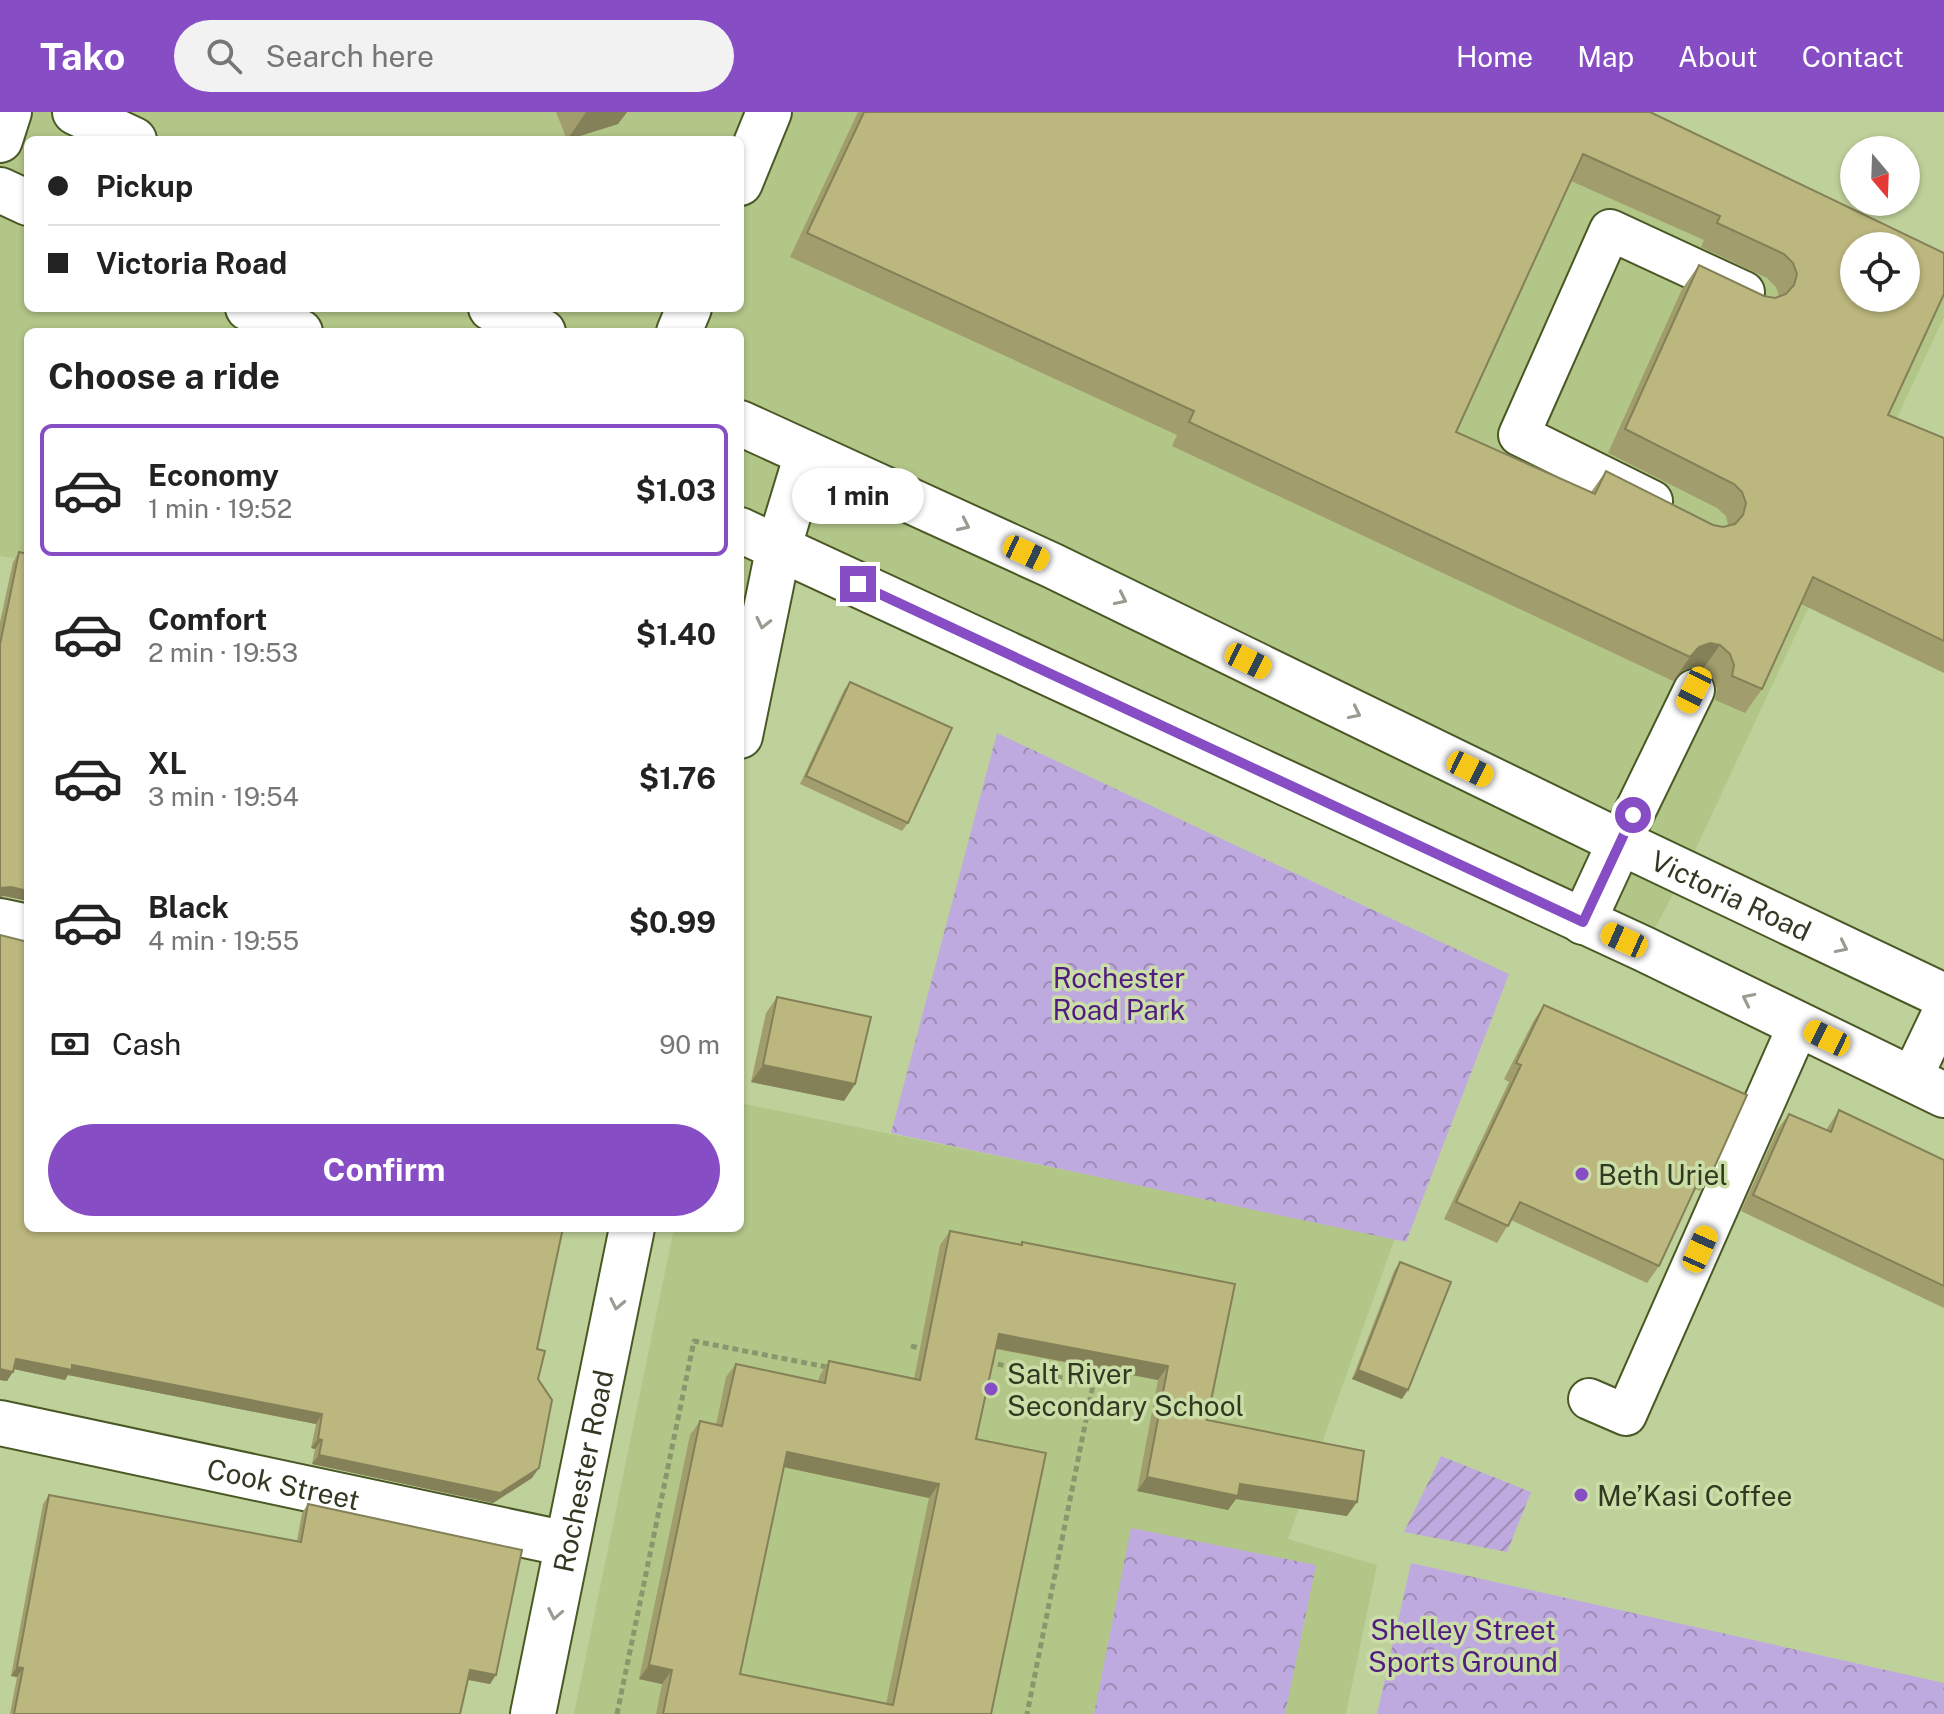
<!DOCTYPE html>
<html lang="en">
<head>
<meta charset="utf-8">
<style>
	:root { --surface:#fff; --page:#f2f2f2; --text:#222; --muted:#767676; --line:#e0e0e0; --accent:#874dc4 }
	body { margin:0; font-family:"Public Sans",sans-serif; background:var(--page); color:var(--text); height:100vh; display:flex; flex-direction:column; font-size:30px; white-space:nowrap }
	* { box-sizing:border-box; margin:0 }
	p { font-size:26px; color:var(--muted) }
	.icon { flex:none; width:44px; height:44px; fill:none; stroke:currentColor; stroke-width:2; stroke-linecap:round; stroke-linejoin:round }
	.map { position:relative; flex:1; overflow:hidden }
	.details { position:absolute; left:24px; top:216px; width:720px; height:904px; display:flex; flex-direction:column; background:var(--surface); border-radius:12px; box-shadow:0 2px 6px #0004 }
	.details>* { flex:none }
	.guide { position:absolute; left:24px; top:24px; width:720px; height:176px; border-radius:12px; box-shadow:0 2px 6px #0004; display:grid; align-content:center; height:176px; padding:0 24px; background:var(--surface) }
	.needle { width:52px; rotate:161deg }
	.buttons { position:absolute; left:1840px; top:24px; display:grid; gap:16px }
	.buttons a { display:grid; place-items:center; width:80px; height:80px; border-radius:50%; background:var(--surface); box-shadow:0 2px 6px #0004; font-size:40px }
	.end { position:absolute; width:36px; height:36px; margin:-18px; border:10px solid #874dc4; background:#fff; box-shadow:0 0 0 4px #fff }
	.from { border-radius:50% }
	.bubble { position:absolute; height:56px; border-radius:28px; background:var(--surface); box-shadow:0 2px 6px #0004; font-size:26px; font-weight:700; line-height:56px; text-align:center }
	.car { position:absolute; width:24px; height:48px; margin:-24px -12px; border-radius:10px; box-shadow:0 0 6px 2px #0007; background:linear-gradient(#f5c518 24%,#345 0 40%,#f5c518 0 76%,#345 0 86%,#f5c518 0) }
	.guide b { display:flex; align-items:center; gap:28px; height:76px; font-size:30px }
	.guide b+b { border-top:2px solid var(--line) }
	.guide i { width:20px; height:20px; background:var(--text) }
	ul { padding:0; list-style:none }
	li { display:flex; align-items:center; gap:24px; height:132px; margin:0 16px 12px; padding:0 8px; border:4px solid transparent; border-radius:12px }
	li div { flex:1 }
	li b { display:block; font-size:30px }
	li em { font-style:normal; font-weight:700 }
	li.on { border-color:var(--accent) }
	li>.icon { width:72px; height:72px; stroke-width:1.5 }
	h2 { padding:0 24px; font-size:36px; line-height:96px }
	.pay { display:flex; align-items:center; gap:20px; height:88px; padding:0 24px; font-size:30px }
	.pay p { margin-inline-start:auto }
	.primary-button { display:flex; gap:16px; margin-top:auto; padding:16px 24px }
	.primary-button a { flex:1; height:92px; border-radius:48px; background:var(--accent); color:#fff; font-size:32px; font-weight:700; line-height:92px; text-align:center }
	header { display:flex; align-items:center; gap:48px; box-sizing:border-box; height:112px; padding:0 40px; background:var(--accent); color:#fff }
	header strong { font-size:38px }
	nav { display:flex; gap:44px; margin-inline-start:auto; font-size:28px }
	.search { width:560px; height:72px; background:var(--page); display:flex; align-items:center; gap:20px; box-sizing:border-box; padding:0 28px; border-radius:44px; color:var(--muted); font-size:30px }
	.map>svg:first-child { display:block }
	.built { fill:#b2c688; fill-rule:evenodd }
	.park { fill:url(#park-crowns) }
	.garden { fill:url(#garden-furrows) }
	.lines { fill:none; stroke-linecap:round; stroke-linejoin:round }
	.lane-casing { stroke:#4a5826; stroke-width:44 }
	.street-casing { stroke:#4a5826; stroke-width:48 }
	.secondary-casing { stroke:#4a5826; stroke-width:48 }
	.path { stroke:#89976d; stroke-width:5; stroke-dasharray:6 4; stroke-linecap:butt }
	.lane { stroke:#fff; stroke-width:40 }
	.street { stroke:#fff; stroke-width:44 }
	.secondary { stroke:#fff; stroke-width:44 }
	.wall { fill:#a29d6c; fill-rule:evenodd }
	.shaded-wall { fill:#848058 }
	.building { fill:#bcb77e; stroke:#848058; stroke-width:2; fill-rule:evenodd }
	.oneway { stroke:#989c91 }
	.route { stroke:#874dc4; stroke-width:10 }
	.poi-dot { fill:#874dc4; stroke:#ccdea7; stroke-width:3 }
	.labels { text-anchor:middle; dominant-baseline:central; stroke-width:7; stroke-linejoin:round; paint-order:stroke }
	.street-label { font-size:28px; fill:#323923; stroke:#ccdea7 }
	.park-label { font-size:28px; fill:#501c80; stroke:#ccdea7 }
	.poi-label { font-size:28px; fill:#323923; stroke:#ccdea7; text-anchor:start }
</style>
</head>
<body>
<header>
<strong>Tako</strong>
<div class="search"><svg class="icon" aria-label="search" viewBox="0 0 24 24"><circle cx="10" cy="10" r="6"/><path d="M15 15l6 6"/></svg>Search here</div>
<nav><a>Home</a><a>Map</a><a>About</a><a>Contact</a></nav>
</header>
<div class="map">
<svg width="1944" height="1602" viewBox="0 0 1944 1602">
	<defs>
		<pattern id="park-crowns" width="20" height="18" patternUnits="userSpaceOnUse" patternTransform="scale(2)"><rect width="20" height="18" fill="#bfaadf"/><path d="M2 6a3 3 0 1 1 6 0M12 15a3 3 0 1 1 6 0" fill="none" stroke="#9c8bb4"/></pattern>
		<pattern id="garden-furrows" width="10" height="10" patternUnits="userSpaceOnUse" patternTransform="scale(2)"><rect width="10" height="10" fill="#bfaadf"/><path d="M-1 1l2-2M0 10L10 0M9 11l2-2" fill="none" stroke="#9c8bb4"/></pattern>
	</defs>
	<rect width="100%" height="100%" fill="#bfd19b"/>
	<path class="built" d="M0 0H1557L1854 186H1906V164L1944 182V205L1685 760 1644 837 780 435 740 624V220H28V448L0 444ZM28 28H740V196H28Z
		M740 991 1395 1126 1288 1427 1377 1453 1346 1602H574L674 1116H740Z"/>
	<path class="park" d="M997 621 1509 862 1406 1130 891 1021Z
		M1131 1416 1316 1453 1285 1602H1094Z
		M1411 1451 1944 1571V1602H1377Z"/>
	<path class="garden" d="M1441 1344 1531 1380 1507 1440 1404 1420Z"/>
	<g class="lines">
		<g class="lane-casing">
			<path id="lane" d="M1652 389 1519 323 1610 118 1744 180
				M1620 730 1694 578
				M1911 967 1944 898
				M1589 1287 1626 1303 1799 912"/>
		</g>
		<g class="street-casing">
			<g id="street">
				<path d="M0 28 9 0"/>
				<path d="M740 71 769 0"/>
				<path d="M679 220 689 196"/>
				<path d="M740 624 779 434 807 342"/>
				<path d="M0 809 28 815"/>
				<path id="s1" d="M0 1311 567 1432"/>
				<path id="s2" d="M533 1602 632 1116"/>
			</g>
		</g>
		<g class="secondary-casing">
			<g id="secondary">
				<path d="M75 0 134 28"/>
				<path d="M0 78 28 91"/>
				<path d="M248 196 300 220"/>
				<path d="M491 196 543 220"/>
				<path id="s3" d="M740 311 1051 453 1620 730 1944 884"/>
				<path d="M740 418 1644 837 1944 983"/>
				<path d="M1583 810 1620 730"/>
			</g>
		</g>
		<path class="path" d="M911 1234 924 1237
			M988 1250 1093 1273 1027 1602
			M617 1602 694 1229 832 1256"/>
		<use href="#lane" class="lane"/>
		<use href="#street" class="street"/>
		<use href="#secondary" class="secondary"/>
	</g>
	<path class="wall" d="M556 0H627L618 12 567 28Z
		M858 0H1650L1944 141 1888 303 1944 326V561L1801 492 1762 577 1745 601 1715 588 1717 577 1713 566 1703 557 1693 555 1682 559 1673 569 1172 334 1177 323 790 145ZM1571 69 1704 128 1701 135 1767 166 1776 175 1779 184 1775 186 1764 184 1699 153 1682 177 1608 341 1717 396 1726 404 1728 413 1723 415 1713 413 1606 359 1591 380 1456 320Z
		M19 440 28 442V789L4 784 0 785V510L13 450Z
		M850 570 908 711 902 719 800 672 844 578Z
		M0 823 537 1237 538 1267 532 1366 493 1391 312 1352 315 1337 311 1336 316 1312 68 1263 65 1268 14 1257 7 1269 0 1268Z
		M777 885 855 972 844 989 751 970 766 901Z
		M1544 893 1711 1063 1700 1079 1695 1077 1659 1154 1647 1171 1511 1108 1497 1131 1444 1107 1509 970 1504 967 1533 910Z
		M1839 998 1944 1048V1196L1741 1099 1777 1018 1789 1002 1826 1018Z
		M950 1119 1020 1133 1022 1130 1235 1172 1207 1308 1347 1404 1236 1387 1228 1398 1137 1379 1158 1268 996 1237 976 1327 991 1602H656L662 1572 639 1567 690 1323 700 1309 716 1313 726 1265 736 1252 818 1269 820 1263 829 1249 914 1267 940 1133ZM784 1355 929 1386 886 1592 740 1562Z
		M1400 1150 1402 1287 1352 1267 1394 1159Z
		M49 1383 297 1429 302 1401 308 1392 490 1572 468 1568 460 1602H10L17 1565 11 1564 43 1392Z"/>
	<path class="shaded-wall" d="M586 0H627L618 12 567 28Z
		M1710 531 1720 533 1703 557 1693 555 1682 559 1673 569 1690 545 1699 535Z
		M11 775 28 779V789L4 784 0 785V776Z
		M763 953 855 972 844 989 751 970Z
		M999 1222 1168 1254 1158 1268 989 1235Z
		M16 1247 72 1253 322 1302 316 1312 68 1263 65 1268 9 1256Z
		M0 1257 13 1260 7 1269 0 1268Z
		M1358 1258 1408 1278 1402 1287 1352 1267Z
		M318 1327 322 1328 315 1337 311 1336Z
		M787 1340 939 1372 929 1386 778 1354Z
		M319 1343 539 1356 532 1366 493 1391 312 1352Z
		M1147 1365 1240 1372 1357 1390 1347 1404 1236 1387 1228 1398 1137 1379Z
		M649 1553 672 1558 662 1572 639 1567Z
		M17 1555 23 1556 17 1565 11 1564Z
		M470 1558 496 1563 490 1572 464 1567Z"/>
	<path class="building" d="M864 0H1650L1944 141V182L1888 303 1944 326V529L1813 465 1762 577 1732 564 1734 553 1730 542 1720 533 1710 531 1699 535 1690 545 1189 310 1194 299 807 121ZM1583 42 1720 104 1717 111 1784 142 1793 151 1797 162 1794 173 1786 182 1775 186 1764 184 1699 153 1625 317 1734 372 1742 380 1746 391 1743 403 1735 412 1723 415 1713 413 1606 359 1595 382 1456 320ZM1854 134H1906V186H1854Z
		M19 440 28 442V779L11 775 0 776V532Z
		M850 570 952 616 908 711 806 664Z
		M0 823 28 830V1116H563L537 1237 545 1239 538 1267 552 1288 539 1356 500 1381 319 1343 322 1328 318 1327 322 1302 72 1253V1258L16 1247 13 1260 0 1257Z
		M777 885 871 905 855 972 763 953Z
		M1544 893 1747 983 1711 1063 1703 1059 1659 1154 1520 1090 1508 1114 1456 1090 1521 953 1516 951Z
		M1839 998 1944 1048V1174L1753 1083 1789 1002 1831 1020Z
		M950 1119 1022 1133V1130L1235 1172 1207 1308 1364 1339 1357 1390 1240 1372 1238 1384 1147 1365 1168 1254 999 1222 976 1327 1046 1341 991 1602H663L672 1558 649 1553 700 1309 722 1314 736 1252 825 1271 829 1249 920 1268ZM787 1340 939 1372 893 1593 740 1562Z
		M1400 1150 1451 1170 1408 1278 1358 1258Z
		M49 1383 301 1430 308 1392 522 1438 496 1563 470 1558 460 1602H14L23 1556 17 1555Z"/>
	<defs><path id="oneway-chevron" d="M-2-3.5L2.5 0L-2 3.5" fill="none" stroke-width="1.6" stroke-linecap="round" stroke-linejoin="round" transform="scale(2)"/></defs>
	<g class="oneway">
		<use href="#oneway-chevron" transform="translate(964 413) rotate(25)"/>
		<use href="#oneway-chevron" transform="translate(1121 487) rotate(26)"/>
		<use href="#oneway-chevron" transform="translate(763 511) rotate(103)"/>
		<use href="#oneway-chevron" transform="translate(1355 601) rotate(26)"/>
		<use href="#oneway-chevron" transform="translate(1842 835) rotate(26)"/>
		<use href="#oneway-chevron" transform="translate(1748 887) rotate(-154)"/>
		<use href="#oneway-chevron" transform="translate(617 1192) rotate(102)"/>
		<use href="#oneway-chevron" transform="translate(555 1502) rotate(101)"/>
	</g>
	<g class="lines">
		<path class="route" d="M858 472 1583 810 1633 703"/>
	</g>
	<g class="poi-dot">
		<circle cx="1582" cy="1062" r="8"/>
		<circle cx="991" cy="1277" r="8"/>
		<circle cx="1581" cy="1383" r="8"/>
	</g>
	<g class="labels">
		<g class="street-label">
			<text stroke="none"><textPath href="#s3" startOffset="1098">Victoria Road</textPath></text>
			<text stroke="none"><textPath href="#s2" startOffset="248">Rochester Road</textPath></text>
			<text stroke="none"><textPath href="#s1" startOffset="290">Cook Street</textPath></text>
		</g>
		<g class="park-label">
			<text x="1119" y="865">Rochester<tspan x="1119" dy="32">Road Park</tspan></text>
			<text x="1463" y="1517">Shelley Street<tspan x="1463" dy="32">Sports Ground</tspan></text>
		</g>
		<g class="poi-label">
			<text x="1598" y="1062">Beth Uriel</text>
			<text x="1007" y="1261">Salt River<tspan x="1007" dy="32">Secondary School</tspan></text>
			<text x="1597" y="1383">Me’Kasi Coffee</text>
		</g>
	</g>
</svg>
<div class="buttons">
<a><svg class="needle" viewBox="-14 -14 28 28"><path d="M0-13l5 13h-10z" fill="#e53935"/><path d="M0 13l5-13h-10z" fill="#767676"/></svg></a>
<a><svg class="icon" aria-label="locate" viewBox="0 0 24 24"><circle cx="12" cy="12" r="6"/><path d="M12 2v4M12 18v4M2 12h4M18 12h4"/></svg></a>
</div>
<i class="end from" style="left:1633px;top:703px"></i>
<i class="end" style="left:858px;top:472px"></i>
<div class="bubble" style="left:792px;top:356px;width:132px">1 min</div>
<i class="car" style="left:1026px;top:441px;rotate:115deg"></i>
<i class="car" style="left:1248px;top:549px;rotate:116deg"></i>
<i class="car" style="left:1694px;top:578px;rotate:206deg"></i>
<i class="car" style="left:1470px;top:657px;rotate:116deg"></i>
<i class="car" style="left:1624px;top:828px;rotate:294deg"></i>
<i class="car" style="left:1827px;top:926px;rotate:296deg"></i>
<i class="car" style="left:1700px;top:1137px;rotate:24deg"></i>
<div class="guide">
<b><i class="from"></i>Pickup</b>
<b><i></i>Victoria Road</b>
</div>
<section class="details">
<h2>Choose a ride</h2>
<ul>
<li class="on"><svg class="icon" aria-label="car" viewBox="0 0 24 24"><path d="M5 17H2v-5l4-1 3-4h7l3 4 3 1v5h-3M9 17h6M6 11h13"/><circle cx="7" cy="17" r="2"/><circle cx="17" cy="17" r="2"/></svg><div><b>Economy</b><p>1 min · 19:52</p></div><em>$1.03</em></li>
<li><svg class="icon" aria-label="car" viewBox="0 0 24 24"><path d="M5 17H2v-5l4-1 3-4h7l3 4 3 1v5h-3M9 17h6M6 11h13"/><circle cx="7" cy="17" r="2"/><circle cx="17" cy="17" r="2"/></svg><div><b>Comfort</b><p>2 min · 19:53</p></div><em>$1.40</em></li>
<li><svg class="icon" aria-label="car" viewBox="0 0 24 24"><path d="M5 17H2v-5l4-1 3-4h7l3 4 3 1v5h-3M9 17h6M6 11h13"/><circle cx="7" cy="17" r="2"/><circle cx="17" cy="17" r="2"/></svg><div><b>XL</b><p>3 min · 19:54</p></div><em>$1.76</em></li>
<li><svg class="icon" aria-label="car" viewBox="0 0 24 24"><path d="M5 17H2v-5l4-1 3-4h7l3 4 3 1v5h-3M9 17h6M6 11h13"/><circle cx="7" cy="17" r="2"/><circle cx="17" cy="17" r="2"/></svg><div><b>Black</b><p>4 min · 19:55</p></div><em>$0.99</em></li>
</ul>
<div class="pay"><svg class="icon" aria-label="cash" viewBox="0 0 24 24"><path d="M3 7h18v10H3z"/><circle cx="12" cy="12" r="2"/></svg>Cash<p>90 m</p></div>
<div class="primary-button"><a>Confirm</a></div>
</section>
</div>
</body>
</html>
